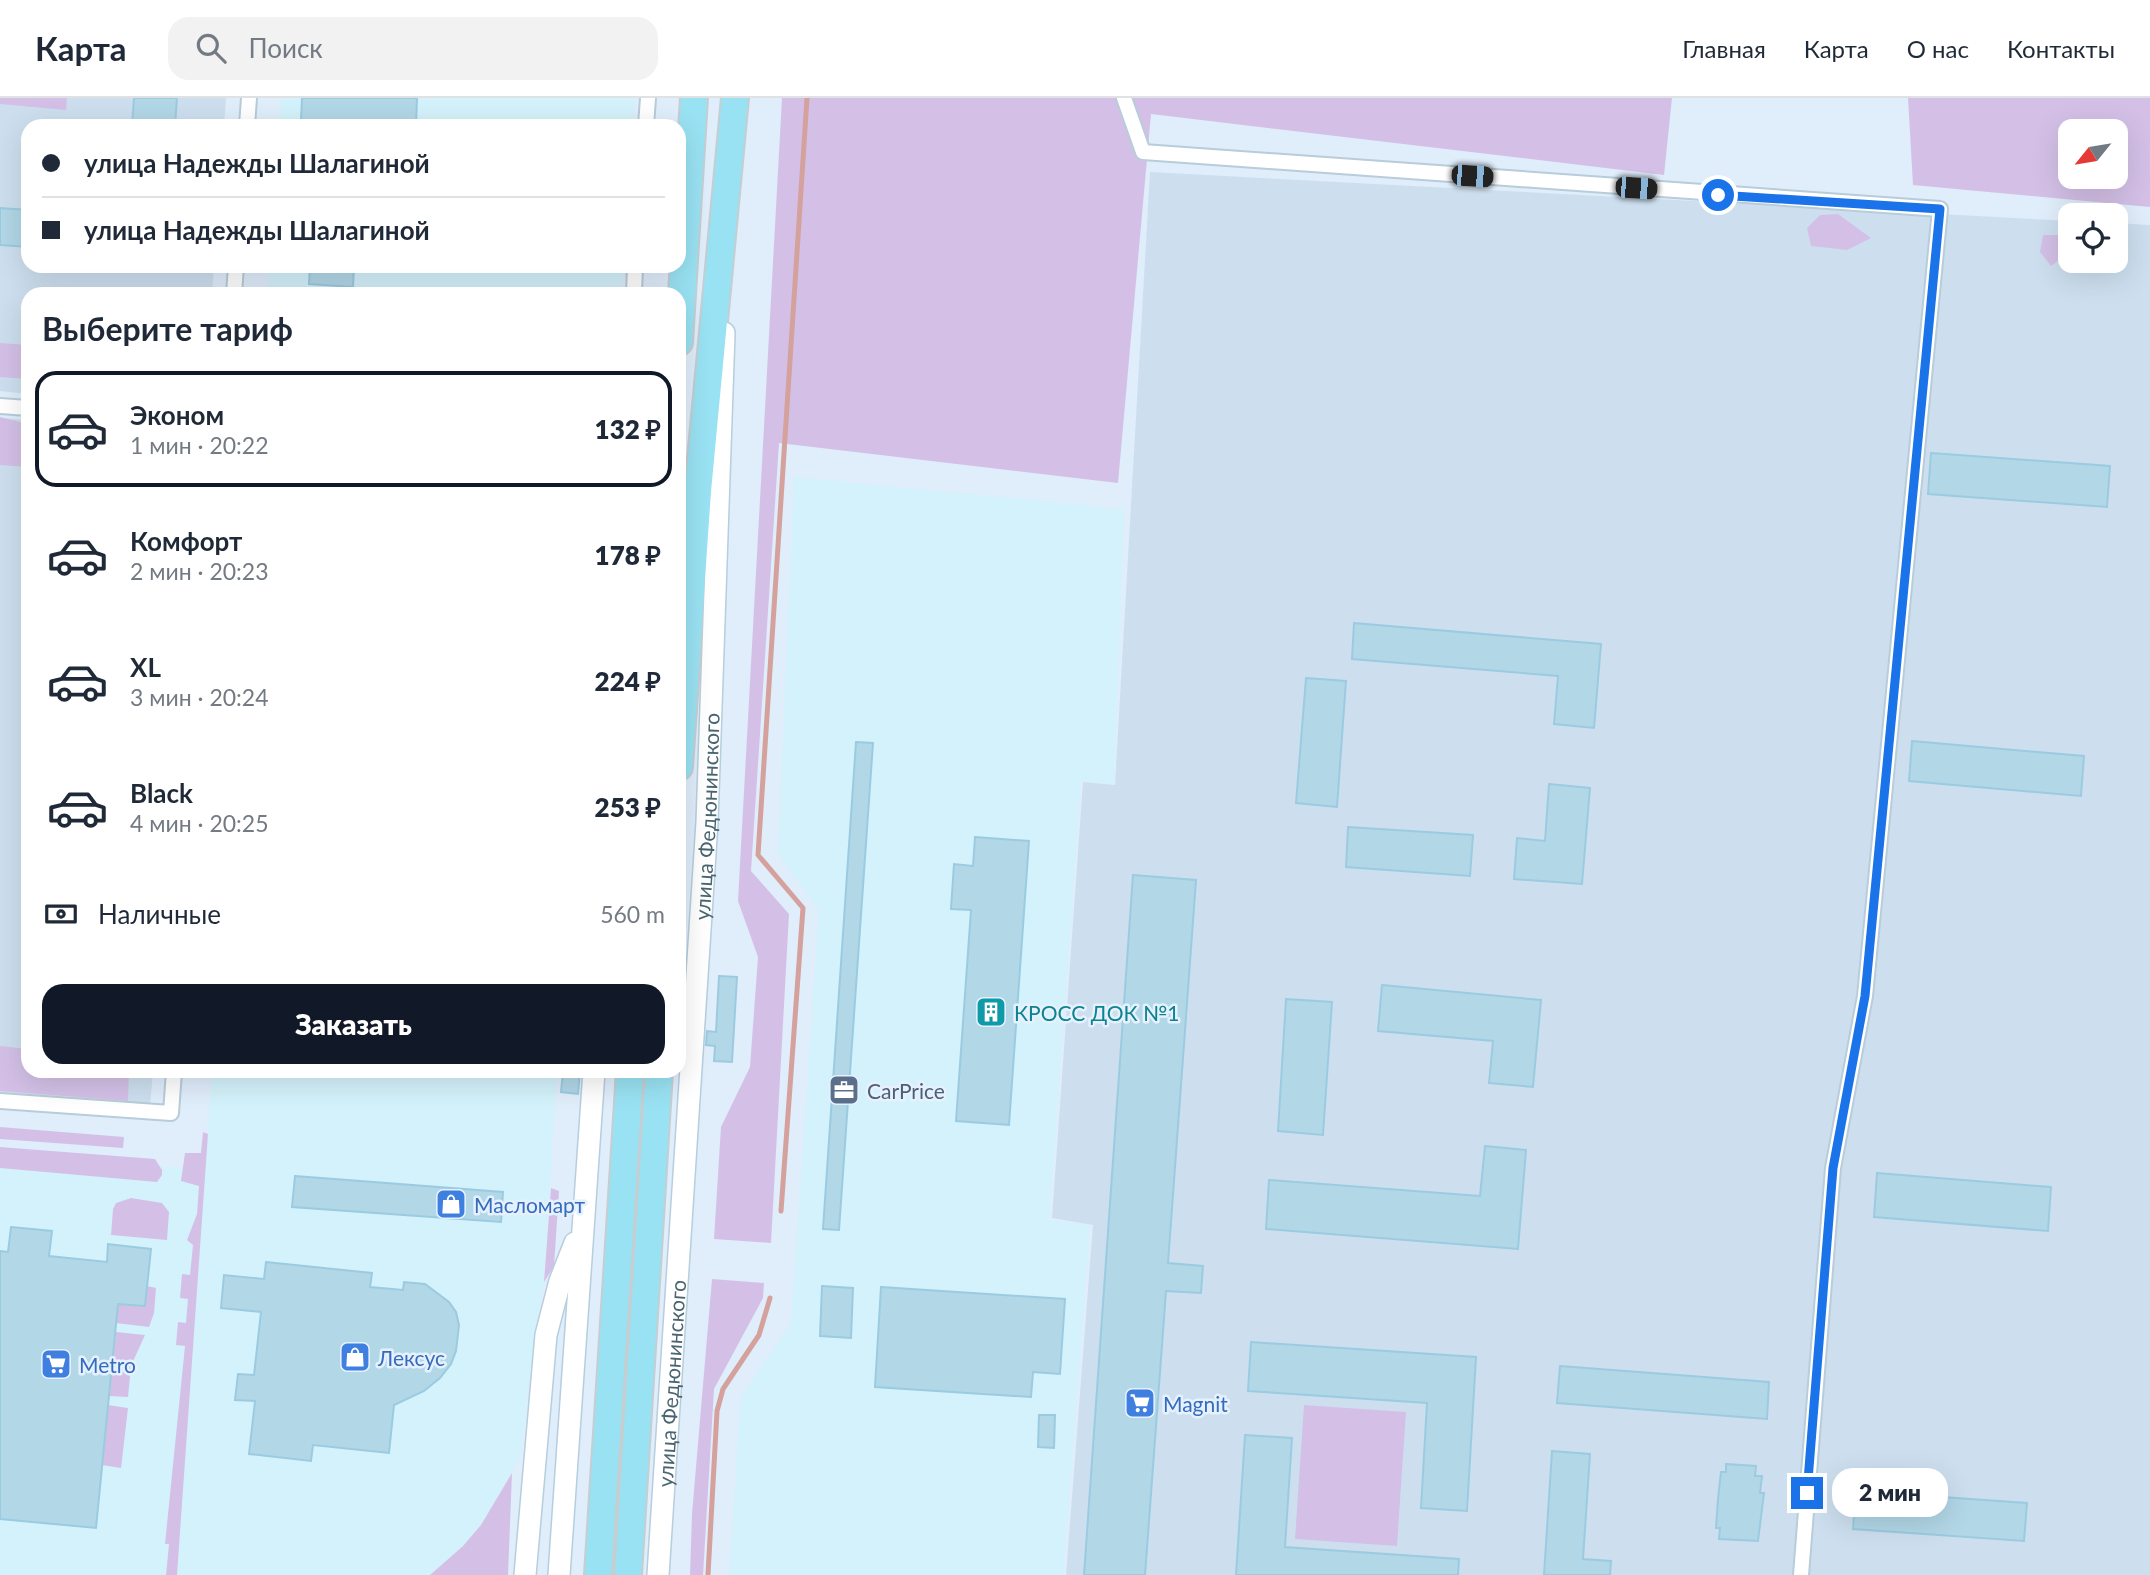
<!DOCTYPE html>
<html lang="ru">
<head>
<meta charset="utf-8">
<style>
	:root { --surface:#fff; --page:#f2f2f3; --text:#1f2937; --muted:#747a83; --line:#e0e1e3; --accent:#111827 }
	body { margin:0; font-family:Lato,sans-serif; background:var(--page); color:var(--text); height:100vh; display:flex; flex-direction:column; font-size:26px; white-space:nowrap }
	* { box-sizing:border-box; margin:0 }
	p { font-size:23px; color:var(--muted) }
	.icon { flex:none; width:38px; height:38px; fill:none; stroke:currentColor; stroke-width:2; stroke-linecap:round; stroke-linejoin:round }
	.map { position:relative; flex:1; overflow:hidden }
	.sheet { position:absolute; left:21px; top:189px; width:665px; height:791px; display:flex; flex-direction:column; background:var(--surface); border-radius:21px; box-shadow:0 7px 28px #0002 }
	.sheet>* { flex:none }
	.guide { position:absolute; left:21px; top:21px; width:665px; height:154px; border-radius:21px; box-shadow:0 7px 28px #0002; display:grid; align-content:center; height:154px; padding:0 21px; background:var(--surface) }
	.needle { width:46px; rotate:240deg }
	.fabs { position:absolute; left:2058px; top:21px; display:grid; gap:14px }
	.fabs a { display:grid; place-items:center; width:70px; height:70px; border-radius:14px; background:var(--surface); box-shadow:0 7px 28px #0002; font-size:35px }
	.end { position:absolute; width:32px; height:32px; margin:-16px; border:9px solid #1a73e8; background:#fff; box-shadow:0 0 0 4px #fff }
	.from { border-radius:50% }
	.bubble { position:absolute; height:49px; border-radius:21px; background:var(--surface); box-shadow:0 7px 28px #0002; font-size:23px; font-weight:800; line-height:49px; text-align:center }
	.car { position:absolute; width:21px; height:42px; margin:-21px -10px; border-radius:9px; box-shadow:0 0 5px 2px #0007; background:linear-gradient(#222 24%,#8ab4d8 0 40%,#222 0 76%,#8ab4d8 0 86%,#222 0) }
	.guide b { display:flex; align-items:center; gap:24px; height:66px; font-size:26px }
	.guide b+b { border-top:2px solid var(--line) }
	.guide i { width:18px; height:18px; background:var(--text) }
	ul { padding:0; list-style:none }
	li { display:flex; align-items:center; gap:21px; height:116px; margin:0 14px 10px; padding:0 7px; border:4px solid transparent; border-radius:21px }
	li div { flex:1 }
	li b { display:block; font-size:26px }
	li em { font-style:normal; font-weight:800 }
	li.on { border-color:var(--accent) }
	li>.icon { width:63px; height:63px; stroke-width:1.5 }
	h2 { padding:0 21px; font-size:32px; line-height:84px }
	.pay { display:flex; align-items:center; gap:18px; height:77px; padding:0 21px; font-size:26px }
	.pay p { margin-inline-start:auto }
	.primary-button { display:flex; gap:14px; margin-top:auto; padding:14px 21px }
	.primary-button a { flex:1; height:80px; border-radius:21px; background:var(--accent); color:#fff; font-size:28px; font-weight:800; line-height:80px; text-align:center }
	header { display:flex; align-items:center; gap:42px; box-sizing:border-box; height:98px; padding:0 35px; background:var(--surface); border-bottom:2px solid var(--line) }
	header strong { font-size:33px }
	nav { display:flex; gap:38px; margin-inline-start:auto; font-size:24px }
	.search { width:490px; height:63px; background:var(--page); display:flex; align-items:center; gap:18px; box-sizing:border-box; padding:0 24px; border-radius:21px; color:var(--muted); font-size:26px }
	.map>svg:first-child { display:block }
	.residential { fill:#cddfef }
	.commercial { fill:#d4f2fb }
	.green { fill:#d4c0e7; fill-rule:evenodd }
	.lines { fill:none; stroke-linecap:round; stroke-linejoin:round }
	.stream { stroke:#d4a19d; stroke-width:5 }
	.building { fill:#b2d7e7; stroke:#9bcbe1; stroke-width:2 }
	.street-casing { stroke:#b8ccd9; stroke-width:18 }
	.secondary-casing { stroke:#b6cede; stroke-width:24 }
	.highway-casing { stroke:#c5ced1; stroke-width:30 }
	.street { stroke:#fff; stroke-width:14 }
	.secondary { stroke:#fff; stroke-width:21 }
	.highway { stroke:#99e2f3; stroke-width:26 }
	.route { stroke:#1a73e8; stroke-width:9 }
	.labels { text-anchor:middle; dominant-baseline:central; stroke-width:5; stroke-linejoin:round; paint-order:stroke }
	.street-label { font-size:21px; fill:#496570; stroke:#e6f1fe }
	.culture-label { font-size:21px; fill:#0d838f; stroke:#e6f1fe; text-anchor:start }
	.service-label { font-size:21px; fill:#4e5e75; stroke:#e6f1fe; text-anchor:start }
	.shop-label { font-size:21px; fill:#366cbe; stroke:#e6f1fe; text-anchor:start }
</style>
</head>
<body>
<header>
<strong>Карта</strong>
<div class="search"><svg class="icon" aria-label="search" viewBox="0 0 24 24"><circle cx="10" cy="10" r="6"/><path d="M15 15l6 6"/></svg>Поиск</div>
<nav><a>Главная</a><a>Карта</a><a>О нас</a><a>Контакты</a></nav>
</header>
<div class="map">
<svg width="2150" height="1477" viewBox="0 0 2150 1477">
	<rect width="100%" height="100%" fill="#e0edfb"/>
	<path class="residential" d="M0 0H226L224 28H28V168H214L212 196H28V296L0 293Z
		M1150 74 2070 123V163H2116V125L2150 127V1477H1066L1093 1127 1052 1120 1083 684 1115 687Z
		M0 320 28 322V973H153L150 1008 0 996Z"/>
	<path class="commercial" d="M281 0H635L633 28H279Z
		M269 168H624L622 196H267Z
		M794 379 1124 411 1114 686 1081 683 1049 1122 1090 1127 1063 1477H729L741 1299 791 1225 819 812 778 756Z
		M212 973H557L544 1184 535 1234 521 1356 500 1397 481 1427 463 1448 430 1477H0V1055L205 1072Z"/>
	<path class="green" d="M0 0H67L66 12 0 6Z
		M782 0H1672L1664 77 1151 16 1118 385 779 345 751 773 789 816 771 1145 714 1141 721 1029 750 969 758 859 738 803Z
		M1908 0H2150V109L1913 87ZM2070 33H2116V79H2070Z
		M1838 116 1871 140 1847 152 1811 148 1807 130 1820 117Z
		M2043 137H2062L2070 154 2051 168 2040 154Z
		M0 245 28 247V281L0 279Z
		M0 319 28 326V369L0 367Z
		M0 948 28 951V973H129L128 1003 0 993Z
		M0 1029 124 1039 123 1050 0 1041Z
		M203 1034 208 1036 177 1477H166L169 1446H165L185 1248 176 1247 178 1224 186 1225 188 1201 180 1200 182 1176 190 1177 193 1147 187 1142 197 1116 199 1088 181 1083 185 1055H201Z
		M0 1049 155 1061 162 1072V1077L157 1084 0 1070Z
		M551 1090 559 1093 554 1168 544 1184Z
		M131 1100 162 1105 169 1114 167 1142 111 1137 113 1111 116 1105Z
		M712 1181 764 1185 763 1200 714 1291 703 1477H690L692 1416Z
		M147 1188 156 1190 154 1215 149 1229 116 1225 118 1206 145 1208Z
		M116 1234 145 1237 131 1268 128 1299 109 1298Z
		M108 1307 128 1310 121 1370 102 1367Z
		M1304 1307 1406 1314 1397 1448 1295 1441Z
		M512 1375 508 1477H430L463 1448 481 1427Z"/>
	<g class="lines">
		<path class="stream" d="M781 1113 803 810 758 757 807 0
			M708 1477 717 1313 723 1291 759 1237 770 1200"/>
	</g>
	<path class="building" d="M134 0H177L175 28H132Z
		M302 0H417L416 27 301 22Z
		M0 110 28 112V149L0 147Z
		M310 168H354L353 189 309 186Z
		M1931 355 2110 368 2107 409 1928 396Z
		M1354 525 1601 546 1594 630 1554 626 1558 578 1352 561Z
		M1306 580 1346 583 1337 709 1296 705Z
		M1912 643 2084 658 2081 698 1909 683Z
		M856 644 873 645 839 1132 823 1131Z
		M1549 686 1590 690 1582 786 1514 781 1517 740 1545 743Z
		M1348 729 1473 737 1470 778 1346 769Z
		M975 739 1029 743 1009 1027 956 1023 971 812 951 811 954 766 973 768Z
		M1133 777 1196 782 1168 1165 1203 1168 1201 1195 1166 1193 1145 1477H1084Z
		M719 878 737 879 732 964 714 963 715 948 706 947 707 933 716 934Z
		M1382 887 1541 902 1533 989 1489 985 1493 943 1378 933Z
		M1286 901 1332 904 1323 1037 1278 1033Z
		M563 973H580L578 996 561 994Z
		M1485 1048 1526 1052 1518 1151 1266 1131 1269 1082 1480 1098Z
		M1877 1075 2051 1089 2048 1133 1874 1119Z
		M295 1078 503 1094 501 1124 292 1109Z
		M11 1129 52 1133 49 1158 107 1164 108 1146 151 1151 145 1208 118 1206 96 1430 0 1421V1153L8 1154Z
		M266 1164 372 1175 370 1189 403 1192 404 1184 425 1186 449 1204 456 1214 459 1227 456 1253 451 1266 440 1280 424 1293 394 1307 389 1355 313 1347 311 1363 249 1356 255 1303 235 1302 238 1276 254 1277 261 1214 221 1210 224 1177 264 1181Z
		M822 1188 853 1190 851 1240 820 1238Z
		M881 1189 1065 1201 1060 1276 1033 1274 1031 1299 875 1289Z
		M1251 1244 1476 1259 1467 1413 1421 1410 1427 1305 1248 1293Z
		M1560 1268 1769 1284 1767 1321 1557 1305Z
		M1039 1317H1055L1054 1350 1038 1349Z
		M1245 1337 1292 1340 1285 1449 1459 1461 1458 1477H1236Z
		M1552 1353 1590 1356 1583 1461 1611 1463 1610 1477H1544Z
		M1726 1366 1756 1368 1755 1378H1762L1760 1395H1764L1758 1443 1719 1441 1720 1430H1716L1718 1401 1721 1374H1726Z
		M1856 1393 2027 1405 2024 1443 1853 1431Z"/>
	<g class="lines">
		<g class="street-casing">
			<path id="street" d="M1124 0 1143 54 1940 111 1865 898 1833 1070 1801 1477
				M247 28 249 0
				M646 28 648 0
				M234 196 236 168
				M634 196 635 168
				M0 308 28 310
				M0 1003 171 1015 174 973"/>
		</g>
		<g class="secondary-casing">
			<g id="secondary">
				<path d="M525 1477 546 1237 560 1183 575 1145"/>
				<path d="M559 1477 594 973"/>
				<path id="s1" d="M658 1477 707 724 724 235"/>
			</g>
		</g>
		<g class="highway-casing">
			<path id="highway" d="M679 244 694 0
				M679 669 698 393 735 0
				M598 1477 630 973
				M628 1477 659 973"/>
		</g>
		<use href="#street" class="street"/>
		<use href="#secondary" class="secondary"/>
		<use href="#highway" class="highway"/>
	</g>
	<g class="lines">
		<path class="route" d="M1718 97 1940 111 1865 898 1833 1070 1807 1395"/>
	</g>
	<defs>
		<g id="building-square" transform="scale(1.575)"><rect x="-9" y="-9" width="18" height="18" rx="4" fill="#0f9aa8" stroke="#e6f1fe"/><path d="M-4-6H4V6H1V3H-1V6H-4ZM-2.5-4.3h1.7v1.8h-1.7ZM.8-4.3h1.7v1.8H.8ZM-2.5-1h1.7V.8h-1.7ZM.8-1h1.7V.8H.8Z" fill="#fff"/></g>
		<g id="office-square" transform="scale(1.575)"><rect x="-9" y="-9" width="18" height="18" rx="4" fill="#5c6f8a" stroke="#e6f1fe"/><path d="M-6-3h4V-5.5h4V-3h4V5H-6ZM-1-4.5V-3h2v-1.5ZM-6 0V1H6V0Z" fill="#fff"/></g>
		<g id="shop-square" transform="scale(1.575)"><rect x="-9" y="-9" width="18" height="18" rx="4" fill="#3f7fe0" stroke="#e6f1fe"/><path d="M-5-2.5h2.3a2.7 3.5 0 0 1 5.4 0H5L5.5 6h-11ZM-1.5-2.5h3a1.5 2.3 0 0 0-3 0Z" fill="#fff"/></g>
		<g id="supermarket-square" transform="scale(1.575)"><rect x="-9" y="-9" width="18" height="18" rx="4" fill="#3f7fe0" stroke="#e6f1fe"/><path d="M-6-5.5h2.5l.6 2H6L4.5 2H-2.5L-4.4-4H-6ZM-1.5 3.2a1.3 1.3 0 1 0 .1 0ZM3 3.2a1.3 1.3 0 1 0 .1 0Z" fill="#fff"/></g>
	</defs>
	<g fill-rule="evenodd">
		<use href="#building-square" x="991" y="914"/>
		<use href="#office-square" x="844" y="992"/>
		<use href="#shop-square" x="451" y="1106"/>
		<use href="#shop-square" x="355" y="1259"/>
		<use href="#supermarket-square" x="56" y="1266"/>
		<use href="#supermarket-square" x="1140" y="1305"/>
	</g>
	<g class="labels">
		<g class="street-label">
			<text stroke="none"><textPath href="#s1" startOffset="760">улица Федюнинского</textPath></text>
			<text stroke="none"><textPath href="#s1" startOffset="192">улица Федюнинского</textPath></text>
		</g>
		<g class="culture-label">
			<text x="1014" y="914">КРОСС ДОК №1</text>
		</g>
		<g class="service-label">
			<text x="867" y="992">CarPrice</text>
		</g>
		<g class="shop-label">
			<text x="474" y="1106">Масломарт</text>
			<text x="378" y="1259">Лексус</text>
			<text x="79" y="1266">Metro</text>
			<text x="1163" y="1305">Magnit</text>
		</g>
	</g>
</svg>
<div class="fabs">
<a><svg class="needle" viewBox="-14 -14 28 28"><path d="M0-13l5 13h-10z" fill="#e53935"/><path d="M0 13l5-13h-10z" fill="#747a83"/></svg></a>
<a><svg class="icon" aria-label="locate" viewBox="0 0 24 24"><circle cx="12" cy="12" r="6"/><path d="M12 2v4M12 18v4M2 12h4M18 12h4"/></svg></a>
</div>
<i class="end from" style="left:1718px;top:97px"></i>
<i class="end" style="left:1807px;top:1395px"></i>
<div class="bubble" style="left:1832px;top:1370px;width:116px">2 мин</div>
<i class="car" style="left:1472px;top:78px;rotate:94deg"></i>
<i class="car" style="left:1636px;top:90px;rotate:94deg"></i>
<div class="guide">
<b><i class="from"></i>улица Надежды Шалагиной</b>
<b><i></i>улица Надежды Шалагиной</b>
</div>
<section class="sheet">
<h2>Выберите тариф</h2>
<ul>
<li class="on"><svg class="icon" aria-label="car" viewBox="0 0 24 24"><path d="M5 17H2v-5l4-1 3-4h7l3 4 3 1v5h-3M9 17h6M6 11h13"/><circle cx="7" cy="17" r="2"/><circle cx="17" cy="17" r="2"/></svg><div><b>Эконом</b><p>1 мин · 20:22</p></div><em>132 ₽</em></li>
<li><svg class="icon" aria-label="car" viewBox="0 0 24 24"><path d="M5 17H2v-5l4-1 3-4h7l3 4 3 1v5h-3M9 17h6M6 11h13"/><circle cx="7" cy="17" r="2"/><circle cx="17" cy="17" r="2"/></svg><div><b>Комфорт</b><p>2 мин · 20:23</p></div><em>178 ₽</em></li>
<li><svg class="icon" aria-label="car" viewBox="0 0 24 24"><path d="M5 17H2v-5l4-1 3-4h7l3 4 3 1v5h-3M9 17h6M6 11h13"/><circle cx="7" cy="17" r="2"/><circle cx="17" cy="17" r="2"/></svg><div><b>XL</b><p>3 мин · 20:24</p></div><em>224 ₽</em></li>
<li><svg class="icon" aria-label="car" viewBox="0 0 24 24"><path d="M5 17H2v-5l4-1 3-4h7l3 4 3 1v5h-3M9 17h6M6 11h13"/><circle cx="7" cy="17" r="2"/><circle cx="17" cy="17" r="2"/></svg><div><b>Black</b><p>4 мин · 20:25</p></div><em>253 ₽</em></li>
</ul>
<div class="pay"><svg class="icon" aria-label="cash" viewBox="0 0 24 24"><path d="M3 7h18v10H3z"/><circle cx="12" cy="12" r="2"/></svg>Наличные<p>560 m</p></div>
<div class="primary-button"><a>Заказать</a></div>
</section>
</div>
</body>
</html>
